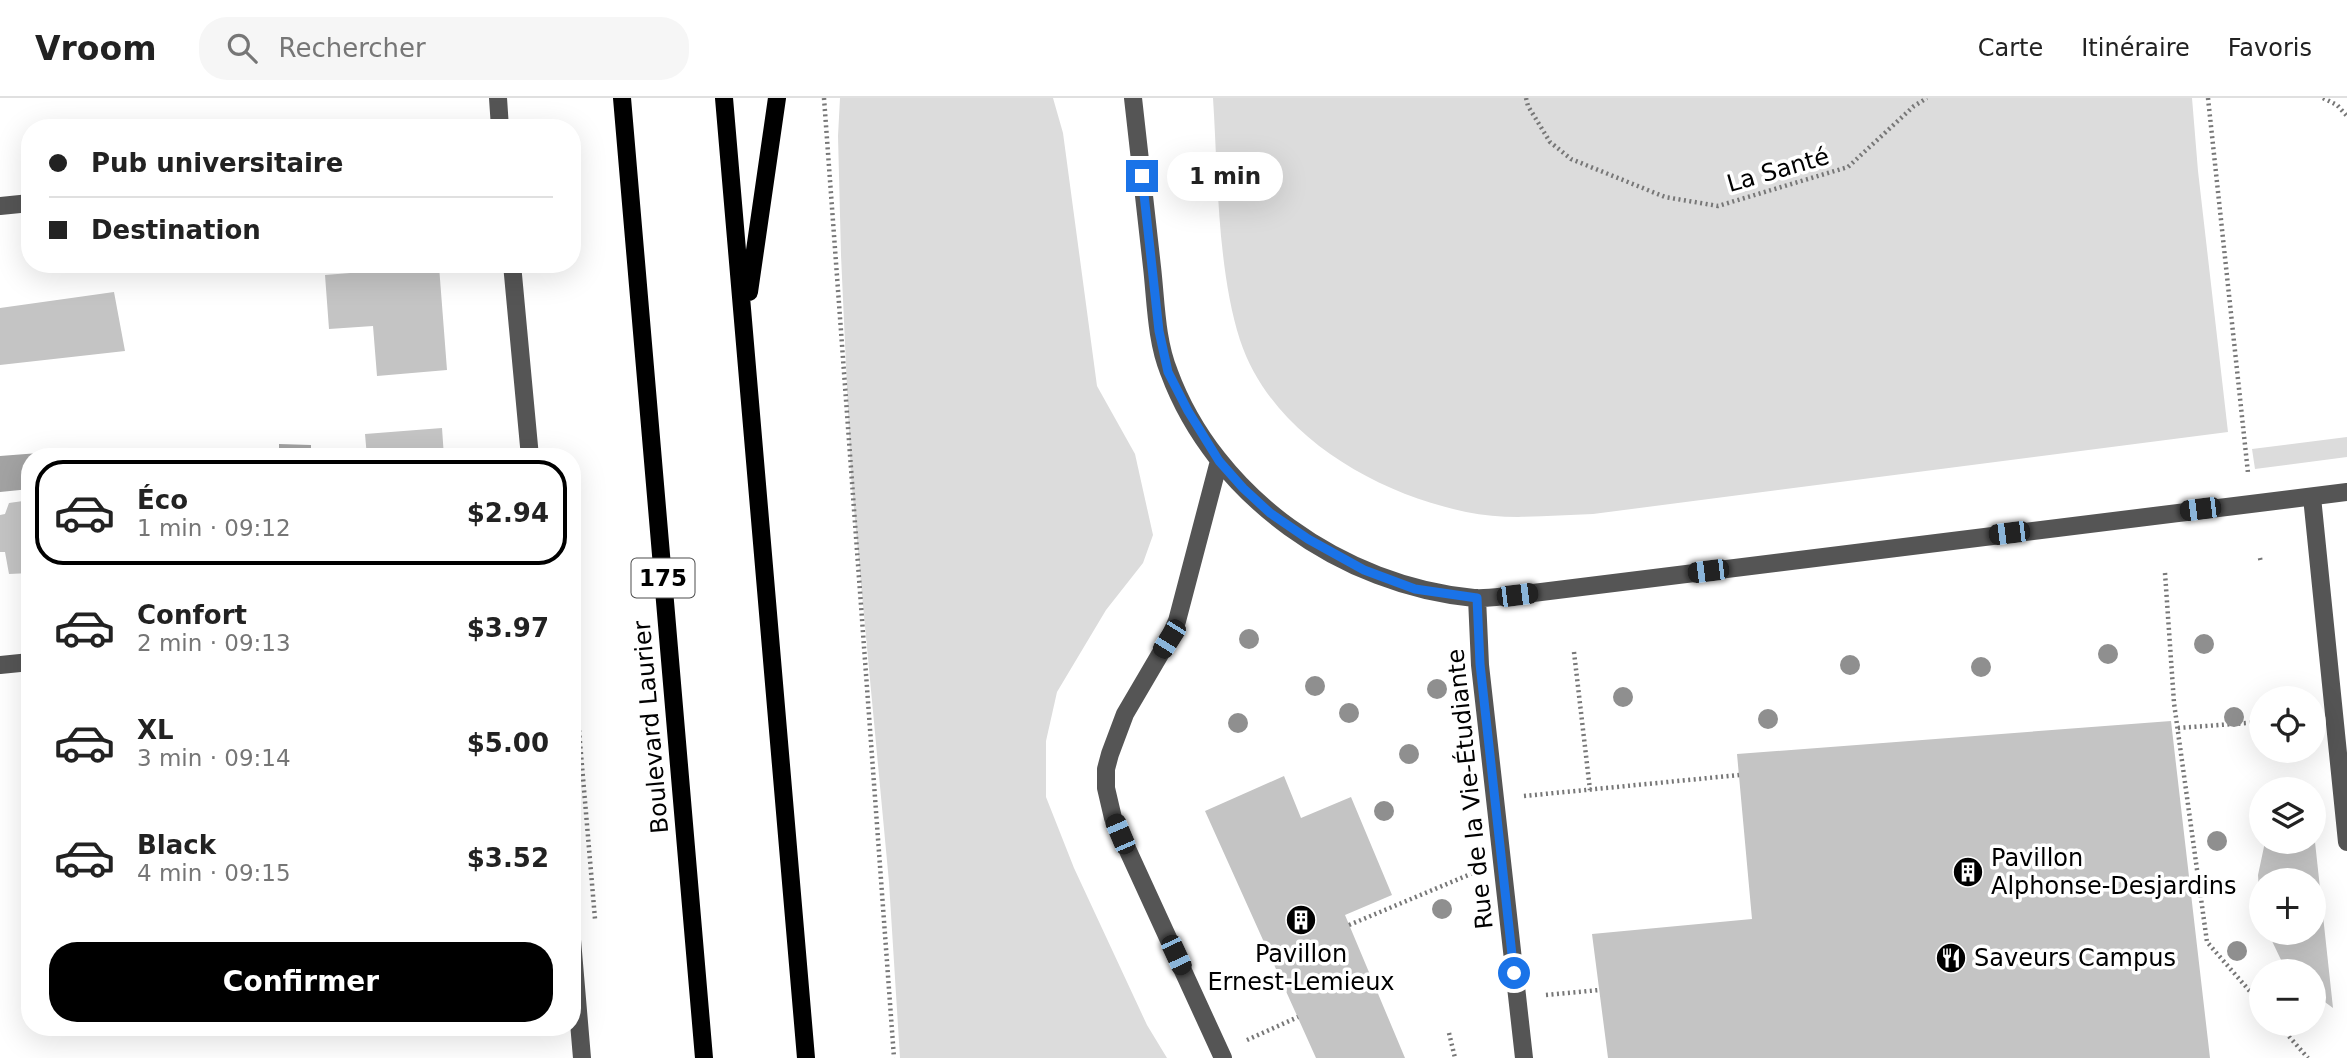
<!DOCTYPE html>
<html lang="fr">
<head>
<meta charset="utf-8">
<style>
	:root { --surface:#fff; --page:#f6f6f6; --text:#222; --muted:#767676; --line:#e0e0e0; --accent:#000 }
	body { margin:0; font-family:"DejaVu Sans",sans-serif; background:var(--page); color:var(--text); height:100vh; display:flex; flex-direction:column; font-size:26px; white-space:nowrap }
	* { box-sizing:border-box; margin:0 }
	p { font-size:23px; color:var(--muted) }
	.icon { flex:none; width:38px; height:38px; fill:none; stroke:currentColor; stroke-width:2; stroke-linecap:round; stroke-linejoin:round }
	.map { position:relative; flex:1; overflow:hidden }
	.side { position:absolute; left:21px; top:350px; width:560px; height:588px; display:flex; flex-direction:column; background:var(--surface); border-radius:28px; box-shadow:0 7px 28px #0002 }
	.side>* { flex:none }
	.guide { position:absolute; left:21px; top:21px; width:560px; height:154px; border-radius:28px; box-shadow:0 7px 28px #0002; display:grid; align-content:center; height:154px; padding:0 28px; background:var(--surface) }
	.fabs { position:absolute; left:2249px; top:588px; display:grid; gap:14px }
	.fabs a { display:grid; place-items:center; width:77px; height:77px; border-radius:50%; background:var(--surface); box-shadow:0 7px 28px #0002; font-size:35px }
	.end { position:absolute; width:32px; height:32px; margin:-16px; border:9px solid #1a73e8; background:#fff; box-shadow:0 0 0 4px #fff }
	.from { border-radius:50% }
	.bubble { position:absolute; height:49px; border-radius:24px; background:var(--surface); box-shadow:0 7px 28px #0002; font-size:23px; font-weight:600; line-height:49px; text-align:center }
	.car { position:absolute; width:21px; height:42px; margin:-21px -10px; border-radius:9px; box-shadow:0 0 5px 2px #0007; background:linear-gradient(#222 24%,#8ab4d8 0 40%,#222 0 76%,#8ab4d8 0 86%,#222 0) }
	.guide b { display:flex; align-items:center; gap:24px; height:66px; font-size:26px }
	.guide b+b { border-top:2px solid var(--line) }
	.guide i { width:18px; height:18px; background:var(--text) }
	ul { padding:12px 0 0; list-style:none }
	li { display:flex; align-items:center; gap:21px; height:105px; margin:0 14px 10px; padding:0 14px; border:4px solid transparent; border-radius:28px }
	li div { flex:1 }
	li b { display:block; font-size:26px }
	li em { font-style:normal; font-weight:600 }
	li.active { border-color:var(--accent) }
	li>.icon { width:63px; height:63px; stroke-width:1.5 }
	.button { display:flex; gap:14px; margin-top:auto; padding:14px 28px }
	.button a { flex:1; height:80px; border-radius:28px; background:var(--accent); color:#fff; font-size:28px; font-weight:600; line-height:80px; text-align:center }
	header { display:flex; align-items:center; gap:42px; box-sizing:border-box; height:98px; padding:0 35px; background:var(--surface); border-bottom:2px solid var(--line) }
	header strong { font-size:33px }
	nav { display:flex; gap:38px; margin-inline-start:auto; font-size:24px }
	.search { width:490px; height:63px; background:var(--page); display:flex; align-items:center; gap:18px; box-sizing:border-box; padding:0 24px; border-radius:28px; color:var(--muted); font-size:26px }
	.map>svg:first-child { display:block }
	.green { fill:#dcdcdc }
	.water { fill:#a3a3a3 }
	.building { fill:#c4c4c4 }
	.lines { fill:none; stroke-linecap:round; stroke-linejoin:round }
	.path { stroke:#777; stroke-width:4.5; stroke-dasharray:2 3.5; stroke-linecap:butt }
	.minor { stroke:#555; stroke-width:18 }
	.major { stroke:#000; stroke-width:18 }
	.tree { fill:#8f8f8f }
	.route { stroke:#1a73e8; stroke-width:9 }
	.labels { text-anchor:middle; dominant-baseline:central; stroke-width:7; stroke-linejoin:round; paint-order:stroke }
	.shield { fill:#fff; stroke:#4c4c4c; stroke-width:2 }
	.shield-label { font-size:23px; font-weight:bold; fill:#000 }
	.street-label { font-size:24px; fill:#000; stroke:#fff }
	.poi-label { font-size:24px; fill:#000; stroke:#fff; text-anchor:start }
</style>
</head>
<body>
<header>
<strong>Vroom</strong>
<div class="search"><svg class="icon" aria-label="search" viewBox="0 0 24 24"><circle cx="10" cy="10" r="6"/><path d="M15 15l6 6"/></svg>Rechercher</div>
<nav><a>Carte</a><a>Itinéraire</a><a>Favoris</a></nav>
</header>
<div class="map">
<svg width="2347" height="960" viewBox="0 0 2347 960">
	<rect width="100%" height="100%" fill="#fff"/>
	<path class="green" d="M840 0H1053L1063 35 1097 288 1135 356 1153 437 1143 465 1106 512 1057 594 1046 643V699L1074 770 1147 927 1167 960H900L889 784 851 379 841 157 838 38Z
		M1213 0H2192L2198 73 2228 334 1593 416C1551 417 1507 423 1466 414 1374 395 1271 336 1240 242 1217 170 1218 76 1213 0Z
		M2347 339V359L2255 371 2252 351Z"/>
	<path class="water" d="M279 346 311 347V359H279Z
		M39 355V359H30V391L0 394V358Z"/>
	<path class="building" d="M439 168 447 272 377 278 373 228 329 231 325 177Z
		M114 194 125 253 0 267V210Z
		M442 330 444 359H367L365 336Z
		M30 402V475L9 476 5 454H0V417L5 416 9 405Z
		M2171 623 2210 960H1608L1592 836 1752 821 1737 656Z
		M1284 678 1301 720 1351 699 1392 797 1345 817 1405 960H1316L1205 713Z
		M2265 744H2315L2333 910 2314 896V873H2290L2282 864 2272 843 2268 835H2314V782H2261V793H2259L2258 777Z"/>
	<g class="lines">
		<path class="path" d="M824 0 894 960
			M1526 0 1528 8 1550 44 1571 61 1665 99 1718 108 1848 69 1914 8 1927 0
			M2208 0 2248 375
			M2323 0 2337 7 2347 18
			M2260 460 2261 465
			M2165 475 2174 605 2207 844 2261 906
			M572 550 595 821
			M1574 554 1590 692
			M2178 630 2261 624
			M1524 698 1739 677
			M1349 827 1473 775
			M1546 897 1599 892
			M2278 926 2308 960
			M1449 935 1455 960
			M1247 942 1298 919"/>
		<path class="minor" d="M498 0 500 30
			M1133 0C1139 56 1146 113 1152 169 1156 204 1156 242 1169 274 1215 399 1343 488 1474 500 1488 501 1503 498 1517 497L2347 394
			M0 108 30 105
			M512 166 530 359
			M1219 363 1177 523 1169 541 1125 616 1110 656 1106 671V690L1113 720 1223 960
			M2312 399 2347 744
			M1477 500 1480 567 1524 960
			M0 567 30 564
			M572 842 582 960"/>
		<path class="major" d="M622 0 704 960
			M724 0 806 960
			M749 194 777 0"/>
	</g>
	<g class="tree">
		<circle cx="1249" cy="541" r="10"/>
		<circle cx="2204" cy="546" r="10"/>
		<circle cx="2108" cy="556" r="10"/>
		<circle cx="1850" cy="567" r="10"/>
		<circle cx="1981" cy="569" r="10"/>
		<circle cx="1315" cy="588" r="10"/>
		<circle cx="1437" cy="591" r="10"/>
		<circle cx="1623" cy="599" r="10"/>
		<circle cx="1349" cy="615" r="10"/>
		<circle cx="2234" cy="619" r="10"/>
		<circle cx="1768" cy="621" r="10"/>
		<circle cx="1238" cy="625" r="10"/>
		<circle cx="1409" cy="656" r="10"/>
		<circle cx="1384" cy="713" r="10"/>
		<circle cx="2217" cy="743" r="10"/>
		<circle cx="1442" cy="811" r="10"/>
		<circle cx="2237" cy="853" r="10"/>
	</g>
	<g class="lines">
		<path class="route" d="M1142 78 1159 233 1168 274 1188 313 1219 363 1243 390 1270 415 1308 441 1364 472 1415 491 1477 500 1480 566 1514 875"/>
	</g>
	<defs>
		<g id="building-disc" transform="scale(1.575)"><circle r="9.5" fill="#000" stroke="#fff"/><path d="M-4-6H4V6H1V3H-1V6H-4ZM-2.5-4.3h1.7v1.8h-1.7ZM.8-4.3h1.7v1.8H.8ZM-2.5-1h1.7V.8h-1.7ZM.8-1h1.7V.8H.8Z" fill="#fff"/></g>
		<g id="restaurant-disc" transform="scale(1.575)"><circle r="9.5" fill="#000" stroke="#fff"/><path d="M-5-6h1v4h1v-4h1v4h1v-4h1v5L-1.5 .5V6h-2V.5L-5-1ZM5-6V6H3V1.5H1.5Q1.5-4 5-6Z" fill="#fff"/></g>
	</defs>
	<g fill-rule="evenodd">
		<use href="#building-disc" x="1968" y="774"/>
		<use href="#building-disc" x="1301" y="822"/>
		<use href="#restaurant-disc" x="1951" y="860"/>
	</g>
	<g class="labels">
		<rect class="shield" x="631.5" y="460.5" width="63" height="39" rx="5"/>
		<g class="shield-label">
			<text x="663" y="480">175</text>
		</g>
		<g class="street-label">
			<text transform="translate(1778 72) rotate(-16)">La Santé</text>
			<text transform="translate(651 629) rotate(-95)">Boulevard Laurier</text>
			<text transform="translate(1470 691) rotate(-96)">Rue de la Vie-Étudiante</text>
		</g>
		<g class="poi-label">
			<text x="1991" y="760">Pavillon<tspan x="1991" dy="28">Alphonse-Desjardins</tspan></text>
			<text x="1301" y="856" text-anchor="middle">Pavillon<tspan x="1301" dy="28">Ernest-Lemieux</tspan></text>
			<text x="1974" y="860">Saveurs Campus</text>
		</g>
	</g>
</svg>
<div class="fabs">
<a><svg class="icon" aria-label="locate" viewBox="0 0 24 24"><circle cx="12" cy="12" r="6"/><path d="M12 2v4M12 18v4M2 12h4M18 12h4"/></svg></a>
<a><svg class="icon" aria-label="layers" viewBox="0 0 24 24"><path d="M12 4l9 5-9 5-9-5zM3 14l9 5 9-5"/></svg></a>
<a>+</a>
<a>−</a>
</div>
<i class="end from" style="left:1514px;top:875px"></i>
<i class="end" style="left:1142px;top:78px"></i>
<div class="bubble" style="left:1167px;top:54px;width:116px">1 min</div>
<i class="car" style="left:2200px;top:411px;rotate:263deg"></i>
<i class="car" style="left:2009px;top:435px;rotate:263deg"></i>
<i class="car" style="left:1708px;top:473px;rotate:263deg"></i>
<i class="car" style="left:1517px;top:497px;rotate:83deg"></i>
<i class="car" style="left:1169px;top:541px;rotate:212deg"></i>
<i class="car" style="left:1120px;top:736px;rotate:337deg"></i>
<i class="car" style="left:1176px;top:857px;rotate:155deg"></i>
<div class="guide">
<b><i class="from"></i>Pub universitaire</b>
<b><i></i>Destination</b>
</div>
<section class="side">
<ul>
<li class="active"><svg class="icon" aria-label="car" viewBox="0 0 24 24"><path d="M5 17H2v-5l4-1 3-4h7l3 4 3 1v5h-3M9 17h6M6 11h13"/><circle cx="7" cy="17" r="2"/><circle cx="17" cy="17" r="2"/></svg><div><b>Éco</b><p>1 min · 09:12</p></div><em>$2.94</em></li>
<li><svg class="icon" aria-label="car" viewBox="0 0 24 24"><path d="M5 17H2v-5l4-1 3-4h7l3 4 3 1v5h-3M9 17h6M6 11h13"/><circle cx="7" cy="17" r="2"/><circle cx="17" cy="17" r="2"/></svg><div><b>Confort</b><p>2 min · 09:13</p></div><em>$3.97</em></li>
<li><svg class="icon" aria-label="car" viewBox="0 0 24 24"><path d="M5 17H2v-5l4-1 3-4h7l3 4 3 1v5h-3M9 17h6M6 11h13"/><circle cx="7" cy="17" r="2"/><circle cx="17" cy="17" r="2"/></svg><div><b>XL</b><p>3 min · 09:14</p></div><em>$5.00</em></li>
<li><svg class="icon" aria-label="car" viewBox="0 0 24 24"><path d="M5 17H2v-5l4-1 3-4h7l3 4 3 1v5h-3M9 17h6M6 11h13"/><circle cx="7" cy="17" r="2"/><circle cx="17" cy="17" r="2"/></svg><div><b>Black</b><p>4 min · 09:15</p></div><em>$3.52</em></li>
</ul>
<div class="button"><a>Confirmer</a></div>
</section>
</div>
</body>
</html>
